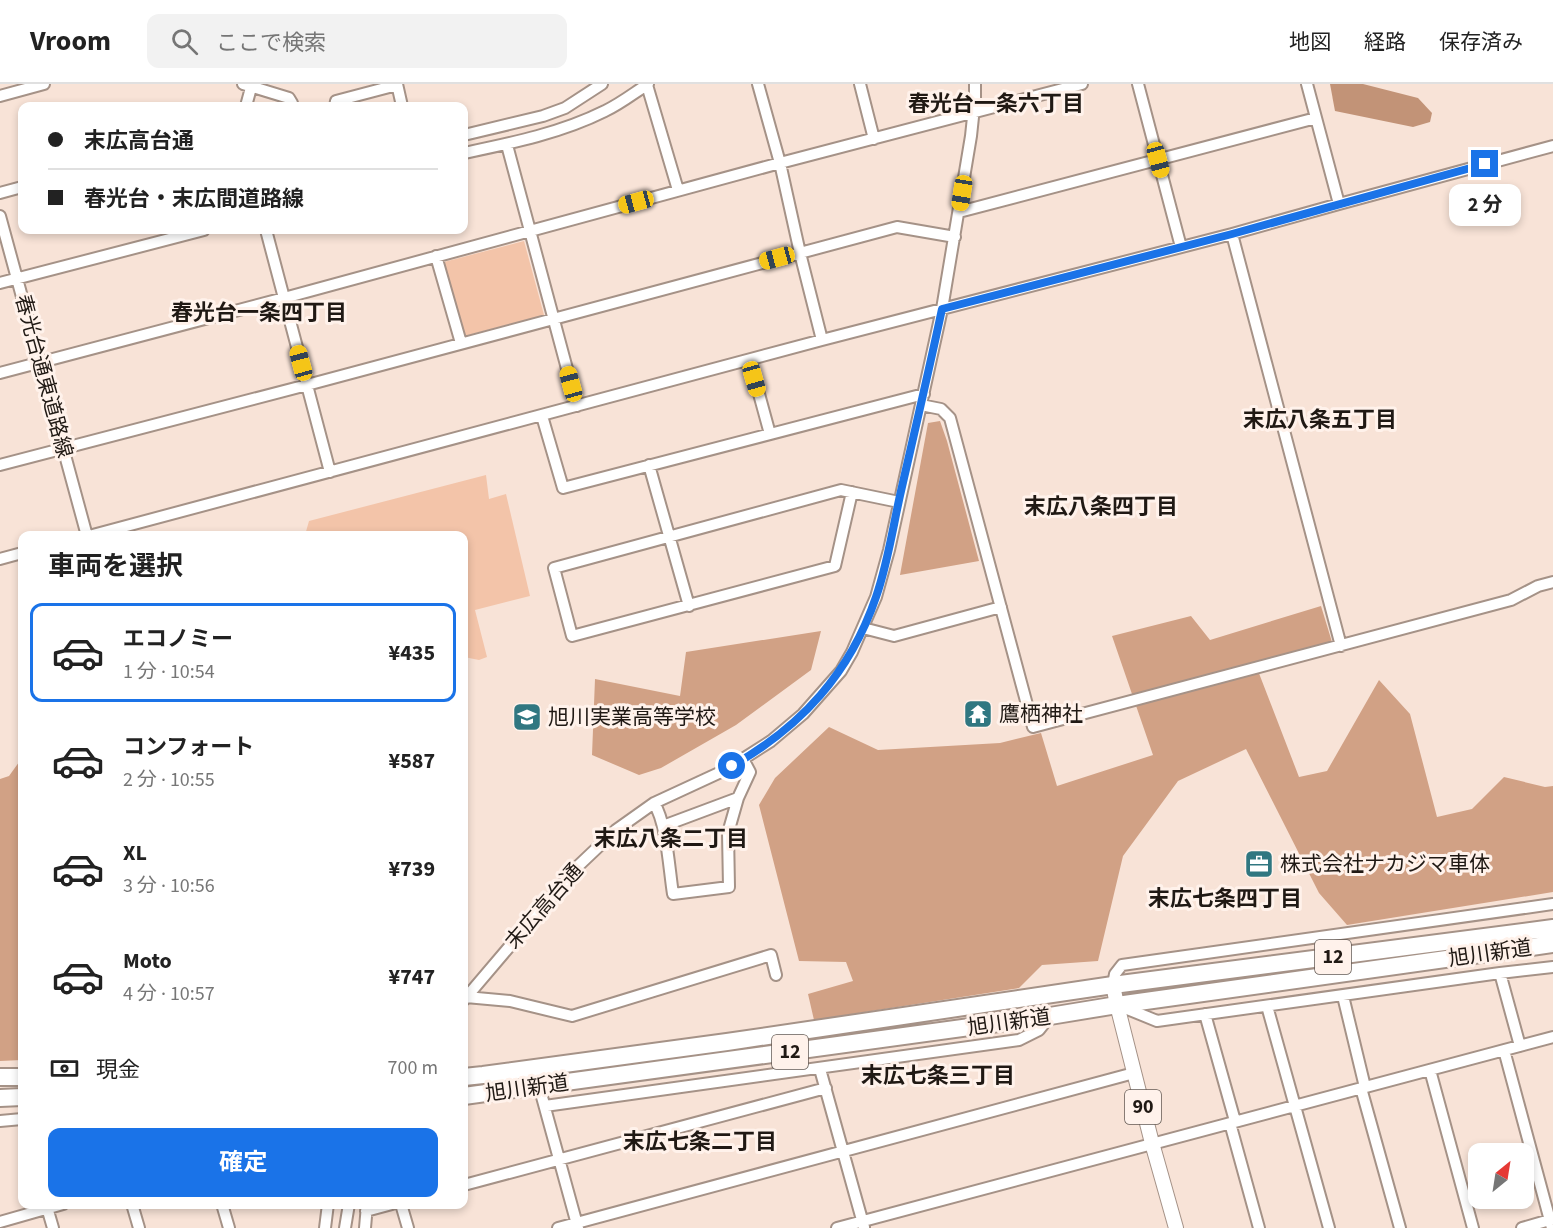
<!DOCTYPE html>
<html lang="ja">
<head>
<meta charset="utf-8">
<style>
	:root { --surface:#fff; --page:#f2f2f2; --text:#222; --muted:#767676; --line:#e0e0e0; --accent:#1a73e8 }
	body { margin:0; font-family:"Source Sans 3","Noto Sans JP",sans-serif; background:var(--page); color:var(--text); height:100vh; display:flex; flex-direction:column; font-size:22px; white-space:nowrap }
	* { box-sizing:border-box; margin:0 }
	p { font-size:20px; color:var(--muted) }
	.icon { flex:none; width:33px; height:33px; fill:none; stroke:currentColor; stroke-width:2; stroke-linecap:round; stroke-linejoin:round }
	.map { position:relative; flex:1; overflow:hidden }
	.details { position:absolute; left:18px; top:447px; width:450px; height:678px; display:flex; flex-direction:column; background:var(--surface); border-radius:12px; box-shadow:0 3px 9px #0003 }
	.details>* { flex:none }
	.banner { position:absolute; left:18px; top:18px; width:450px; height:132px; border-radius:12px; box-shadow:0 3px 9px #0003; display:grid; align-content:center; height:132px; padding:0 30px; background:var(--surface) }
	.needle { width:39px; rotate:30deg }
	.controls { position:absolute; left:1468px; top:1059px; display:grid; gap:12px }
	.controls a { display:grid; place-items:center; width:66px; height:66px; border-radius:12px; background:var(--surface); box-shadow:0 3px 9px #0003; font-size:30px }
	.end { position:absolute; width:27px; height:27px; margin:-14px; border:8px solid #1a73e8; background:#fff; box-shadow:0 0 0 3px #fff }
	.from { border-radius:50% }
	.bubble { position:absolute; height:42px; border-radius:12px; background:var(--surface); box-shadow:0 3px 9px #0003; font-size:20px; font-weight:700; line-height:42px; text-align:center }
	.car { position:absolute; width:18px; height:36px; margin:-18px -9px; border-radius:8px; box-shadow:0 0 4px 2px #0007; background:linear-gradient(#f5c518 24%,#345 0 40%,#f5c518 0 76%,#345 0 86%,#f5c518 0) }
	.banner b { display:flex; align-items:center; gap:21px; height:57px; font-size:22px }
	.banner b+b { border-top:2px solid var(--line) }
	.banner i { width:15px; height:15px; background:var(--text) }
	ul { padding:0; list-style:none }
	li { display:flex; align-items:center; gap:18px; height:99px; margin:0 12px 9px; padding:0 18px; border:3px solid transparent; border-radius:12px }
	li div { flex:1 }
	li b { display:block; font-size:22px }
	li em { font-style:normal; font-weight:700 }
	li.active { border-color:var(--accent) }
	li>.icon { width:54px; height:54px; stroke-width:1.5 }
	h2 { padding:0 30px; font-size:27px; line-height:72px }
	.pay { display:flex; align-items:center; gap:15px; height:66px; padding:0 30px; font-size:22px }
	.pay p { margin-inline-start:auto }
	.primary-button { display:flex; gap:12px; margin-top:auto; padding:12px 30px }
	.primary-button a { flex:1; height:69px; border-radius:12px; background:var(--accent); color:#fff; font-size:24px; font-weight:700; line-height:69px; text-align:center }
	header { display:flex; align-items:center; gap:36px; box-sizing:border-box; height:84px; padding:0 30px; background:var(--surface); border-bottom:2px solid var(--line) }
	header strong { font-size:28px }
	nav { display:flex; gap:33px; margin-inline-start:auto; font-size:21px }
	.search { width:420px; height:54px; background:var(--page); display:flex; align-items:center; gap:15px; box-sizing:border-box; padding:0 21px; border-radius:12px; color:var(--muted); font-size:22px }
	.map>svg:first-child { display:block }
	.green { fill:#f3c4a9 }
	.forest { fill:#d1a185 }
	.water { fill:#c29377 }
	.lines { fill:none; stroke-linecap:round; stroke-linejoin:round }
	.minor-casing { stroke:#a59287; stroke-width:14 }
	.major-casing { stroke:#a59287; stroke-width:16 }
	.highway-casing { stroke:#a59287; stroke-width:20 }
	.minor { stroke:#fff; stroke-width:10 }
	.major { stroke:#fff; stroke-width:14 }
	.highway { stroke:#fff; stroke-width:16 }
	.route { stroke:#1a73e8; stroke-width:8 }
	.labels { text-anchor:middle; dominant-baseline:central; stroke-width:6; stroke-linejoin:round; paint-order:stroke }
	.shield { fill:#fff2eb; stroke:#635a54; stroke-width:1.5 }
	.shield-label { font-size:20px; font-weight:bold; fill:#201914 }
	.street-label { font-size:21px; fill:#201914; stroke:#fff2eb }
	.poi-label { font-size:21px; fill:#201914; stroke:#fff2eb; text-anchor:start }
	.neighbourhood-label { font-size:22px; font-weight:bold; fill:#201914; stroke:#fff2eb }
</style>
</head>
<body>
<header>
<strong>Vroom</strong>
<div class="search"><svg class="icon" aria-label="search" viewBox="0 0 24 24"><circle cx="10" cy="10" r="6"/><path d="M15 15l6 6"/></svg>ここで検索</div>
<nav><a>地図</a><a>経路</a><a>保存済み</a></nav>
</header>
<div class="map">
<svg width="1553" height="1144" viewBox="0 0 1553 1144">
	<rect width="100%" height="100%" fill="#f8e3d7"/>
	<path class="green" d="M524 157 544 231 465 252 444 178Z
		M486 391 489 415 506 410 530 512 475 526 487 573 479 576 464 573V452L305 451 309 437Z"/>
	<path class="forest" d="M940 337 947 357 979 477 900 491 928 339Z
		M1321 522 1332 558 1255 579 1299 693 1327 687 1379 596 1410 630 1437 733 1472 725 1504 693 1545 703 1553 702V808L1347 841 1319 809 1246 665 1178 697 1123 772 1098 877 1042 881 1019 904 814 936 808 910 853 897 846 878 799 877 759 721 775 694 829 643 878 666 1000 659 1041 649 1057 702 1153 671 1112 552 1191 532 1210 556Z
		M821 547 811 586 736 641 661 684 639 691 592 671 595 595 680 612 686 568Z
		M22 674V976L0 977V695L9 692Z"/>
	<path class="water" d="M1330 0H1363L1418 14 1432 29 1430 38 1413 43 1335 27Z"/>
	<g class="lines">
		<g class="minor-casing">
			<path id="minor" d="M243 0 289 14 292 19V22
				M397 0 402 22
				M758 0 780 79 800 169 822 256
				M860 0 874 55
				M1138 0 1181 163
				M1307 0 1339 120
				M647 1 678 106
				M0 12 44 0
				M246 22 252 0
				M335 22 336 17 397 1
				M464 51 543 32 565 24 602 0
				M507 61 577 322
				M464 69C512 59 561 49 605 27 620 20 634 9 648 0
				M0 109 22 103
				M959 128 1316 34
				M0 132 87 452
				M266 146 330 388
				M1232 150 1341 562
				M436 172 461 259
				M0 199 204 146
				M750 277 770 350
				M0 289 284 214 780 79 1082 0
				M921 321 941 325 950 334 1033 643 1511 516 1538 502 1553 498
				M542 332 563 404 924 310
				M0 381 307 301 897 143 955 153
				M649 381 689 522
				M852 408 835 482 572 552 554 484 841 406 899 418
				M89 452 822 256 1232 150 1339 120 1553 62
				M0 475 22 469
				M863 544 894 552 1001 523
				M654 719C667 740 669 785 673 810L729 803 728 749 738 714 750 688 743 675
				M663 742 738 714
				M1500 889 1520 962
				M1113 901 1115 890 1122 881 1553 820
				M1343 912 1365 1003
				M466 913 510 917 572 932 771 871 776 891
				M464 916 577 783 616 746 654 719 721 688 743 675 771 657 803 630 841 587 852 568 876 513 889 466 942 225 971 52 975 14V0
				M1120 922 1157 937 1500 889 1553 883
				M1267 922 1329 1144
				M1205 930 1235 1037
				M1504 966 1552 1144
				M820 985 864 1143
				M1430 986 1473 1144
				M539 1002 578 1144
				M1361 1004 1400 1144
				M545 1022 1019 956 1039 946 1050 932
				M0 1037 22 1035
				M1230 1039 1259 1144
				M464 1101 826 1004
				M46 1120 53 1144
				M132 1120 139 1144
				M222 1120 229 1144
				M401 1120 408 1144
				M366 1127 392 1120
				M0 1138 63 1120
				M325 1144 328 1120
				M345 1144 349 1120
				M365 1144 367 1121
				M558 1144 1134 989
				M837 1144 1553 953
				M1522 1144 1553 1135"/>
		</g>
		<g class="major-casing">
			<path id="major" d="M1113 901 1117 921 1152 1059 1176 1144"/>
		</g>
		<g class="highway-casing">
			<path id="highway" d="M0 993H22
				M464 993 483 991 727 958 1113 901 1553 844
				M464 1012 1050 932 1117 921 1553 860
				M0 1014 22 1013"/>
		</g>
		<use href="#minor" class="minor"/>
		<use href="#major" class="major"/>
		<use href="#highway" class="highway"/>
	</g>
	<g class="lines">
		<path class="route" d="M732 682C802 642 850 589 876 513 888 479 893 442 901 407 915 346 929 286 942 225L1232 150 1485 80"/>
	</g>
	<defs>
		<g id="temple-square" transform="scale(1.5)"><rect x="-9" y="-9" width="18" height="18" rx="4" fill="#307781" stroke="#fff2eb"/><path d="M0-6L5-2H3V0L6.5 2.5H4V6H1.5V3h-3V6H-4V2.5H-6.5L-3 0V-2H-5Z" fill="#fff"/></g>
		<g id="school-square" transform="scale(1.5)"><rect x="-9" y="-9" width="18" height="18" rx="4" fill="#307781" stroke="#fff2eb"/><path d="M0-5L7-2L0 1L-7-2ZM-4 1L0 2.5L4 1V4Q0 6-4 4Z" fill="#fff"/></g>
		<g id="office-square" transform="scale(1.5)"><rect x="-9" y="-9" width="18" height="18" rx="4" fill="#307781" stroke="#fff2eb"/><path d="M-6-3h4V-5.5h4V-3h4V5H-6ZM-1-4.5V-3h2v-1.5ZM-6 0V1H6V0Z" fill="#fff"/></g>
	</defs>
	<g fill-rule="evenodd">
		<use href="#temple-square" x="978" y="630"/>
		<use href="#school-square" x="527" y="633"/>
		<use href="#office-square" x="1259" y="780"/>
	</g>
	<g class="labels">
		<g class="shield">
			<rect x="1315" y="856" width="36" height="34" rx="4.5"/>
			<rect x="772" y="951" width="36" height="34" rx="4.5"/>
			<rect x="1125" y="1006" width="36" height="34" rx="4.5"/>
		</g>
		<g class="shield-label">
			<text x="1333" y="873">12</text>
			<text x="790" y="968">12</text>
			<text x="1143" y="1023">90</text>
		</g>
		<g class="street-label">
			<text transform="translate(44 292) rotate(75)">春光台通東道路線</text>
			<text transform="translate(544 822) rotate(-49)">末広高台通</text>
			<text transform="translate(1490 869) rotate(-8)">旭川新道</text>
			<text transform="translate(1009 938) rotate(-8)">旭川新道</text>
			<text transform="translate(527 1004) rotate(-8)">旭川新道</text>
		</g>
		<g class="poi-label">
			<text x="999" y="630">鷹栖神社</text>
			<text x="548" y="633">旭川実業高等学校</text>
			<text x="1280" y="780">株式会社ナカジマ車体</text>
		</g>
		<g class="neighbourhood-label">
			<text x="996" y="20">春光台一条六丁目</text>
			<text x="259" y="229">春光台一条四丁目</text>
			<text x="1320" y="336">末広八条五丁目</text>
			<text x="1101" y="423">末広八条四丁目</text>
			<text x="671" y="755">末広八条二丁目</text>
			<text x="1225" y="815">末広七条四丁目</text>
			<text x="938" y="992">末広七条三丁目</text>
			<text x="700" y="1058">末広七条二丁目</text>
		</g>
	</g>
</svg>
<div class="controls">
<a><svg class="needle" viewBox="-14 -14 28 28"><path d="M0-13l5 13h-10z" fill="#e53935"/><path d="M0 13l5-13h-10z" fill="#767676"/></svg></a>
</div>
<i class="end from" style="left:732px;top:682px"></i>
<i class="end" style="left:1485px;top:80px"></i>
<div class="bubble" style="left:1449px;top:100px;width:72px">2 分</div>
<i class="car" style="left:1158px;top:76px;rotate:165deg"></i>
<i class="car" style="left:962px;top:109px;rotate:189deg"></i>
<i class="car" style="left:636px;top:118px;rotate:255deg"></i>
<i class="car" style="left:777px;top:174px;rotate:255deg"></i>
<i class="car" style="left:301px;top:279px;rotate:345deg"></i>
<i class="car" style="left:754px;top:295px;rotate:164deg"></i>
<i class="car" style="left:571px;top:300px;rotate:345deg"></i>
<div class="banner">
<b><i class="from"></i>末広高台通</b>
<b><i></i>春光台・末広間道路線</b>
</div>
<section class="details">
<h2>車両を選択</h2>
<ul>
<li class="active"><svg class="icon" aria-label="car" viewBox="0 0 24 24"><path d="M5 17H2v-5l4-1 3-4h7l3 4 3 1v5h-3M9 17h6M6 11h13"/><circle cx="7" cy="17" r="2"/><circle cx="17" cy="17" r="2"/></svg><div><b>エコノミー</b><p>1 分 · 10:54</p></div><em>¥435</em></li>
<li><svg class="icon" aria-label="car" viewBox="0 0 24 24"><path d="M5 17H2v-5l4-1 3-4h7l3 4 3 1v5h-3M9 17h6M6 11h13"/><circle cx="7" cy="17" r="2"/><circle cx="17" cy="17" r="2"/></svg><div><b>コンフォート</b><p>2 分 · 10:55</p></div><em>¥587</em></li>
<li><svg class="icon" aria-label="car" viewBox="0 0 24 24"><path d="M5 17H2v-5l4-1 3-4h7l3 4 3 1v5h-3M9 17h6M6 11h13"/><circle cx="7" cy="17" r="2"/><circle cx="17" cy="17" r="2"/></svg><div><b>XL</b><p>3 分 · 10:56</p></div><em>¥739</em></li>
<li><svg class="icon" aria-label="car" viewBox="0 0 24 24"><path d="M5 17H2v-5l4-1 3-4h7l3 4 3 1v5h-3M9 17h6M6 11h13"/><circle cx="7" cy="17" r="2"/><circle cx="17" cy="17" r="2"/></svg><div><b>Moto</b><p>4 分 · 10:57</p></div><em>¥747</em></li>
</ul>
<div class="pay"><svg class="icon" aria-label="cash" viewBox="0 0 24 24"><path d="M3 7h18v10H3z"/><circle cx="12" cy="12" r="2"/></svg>現金<p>700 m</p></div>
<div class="primary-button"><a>確定</a></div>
</section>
</div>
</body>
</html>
